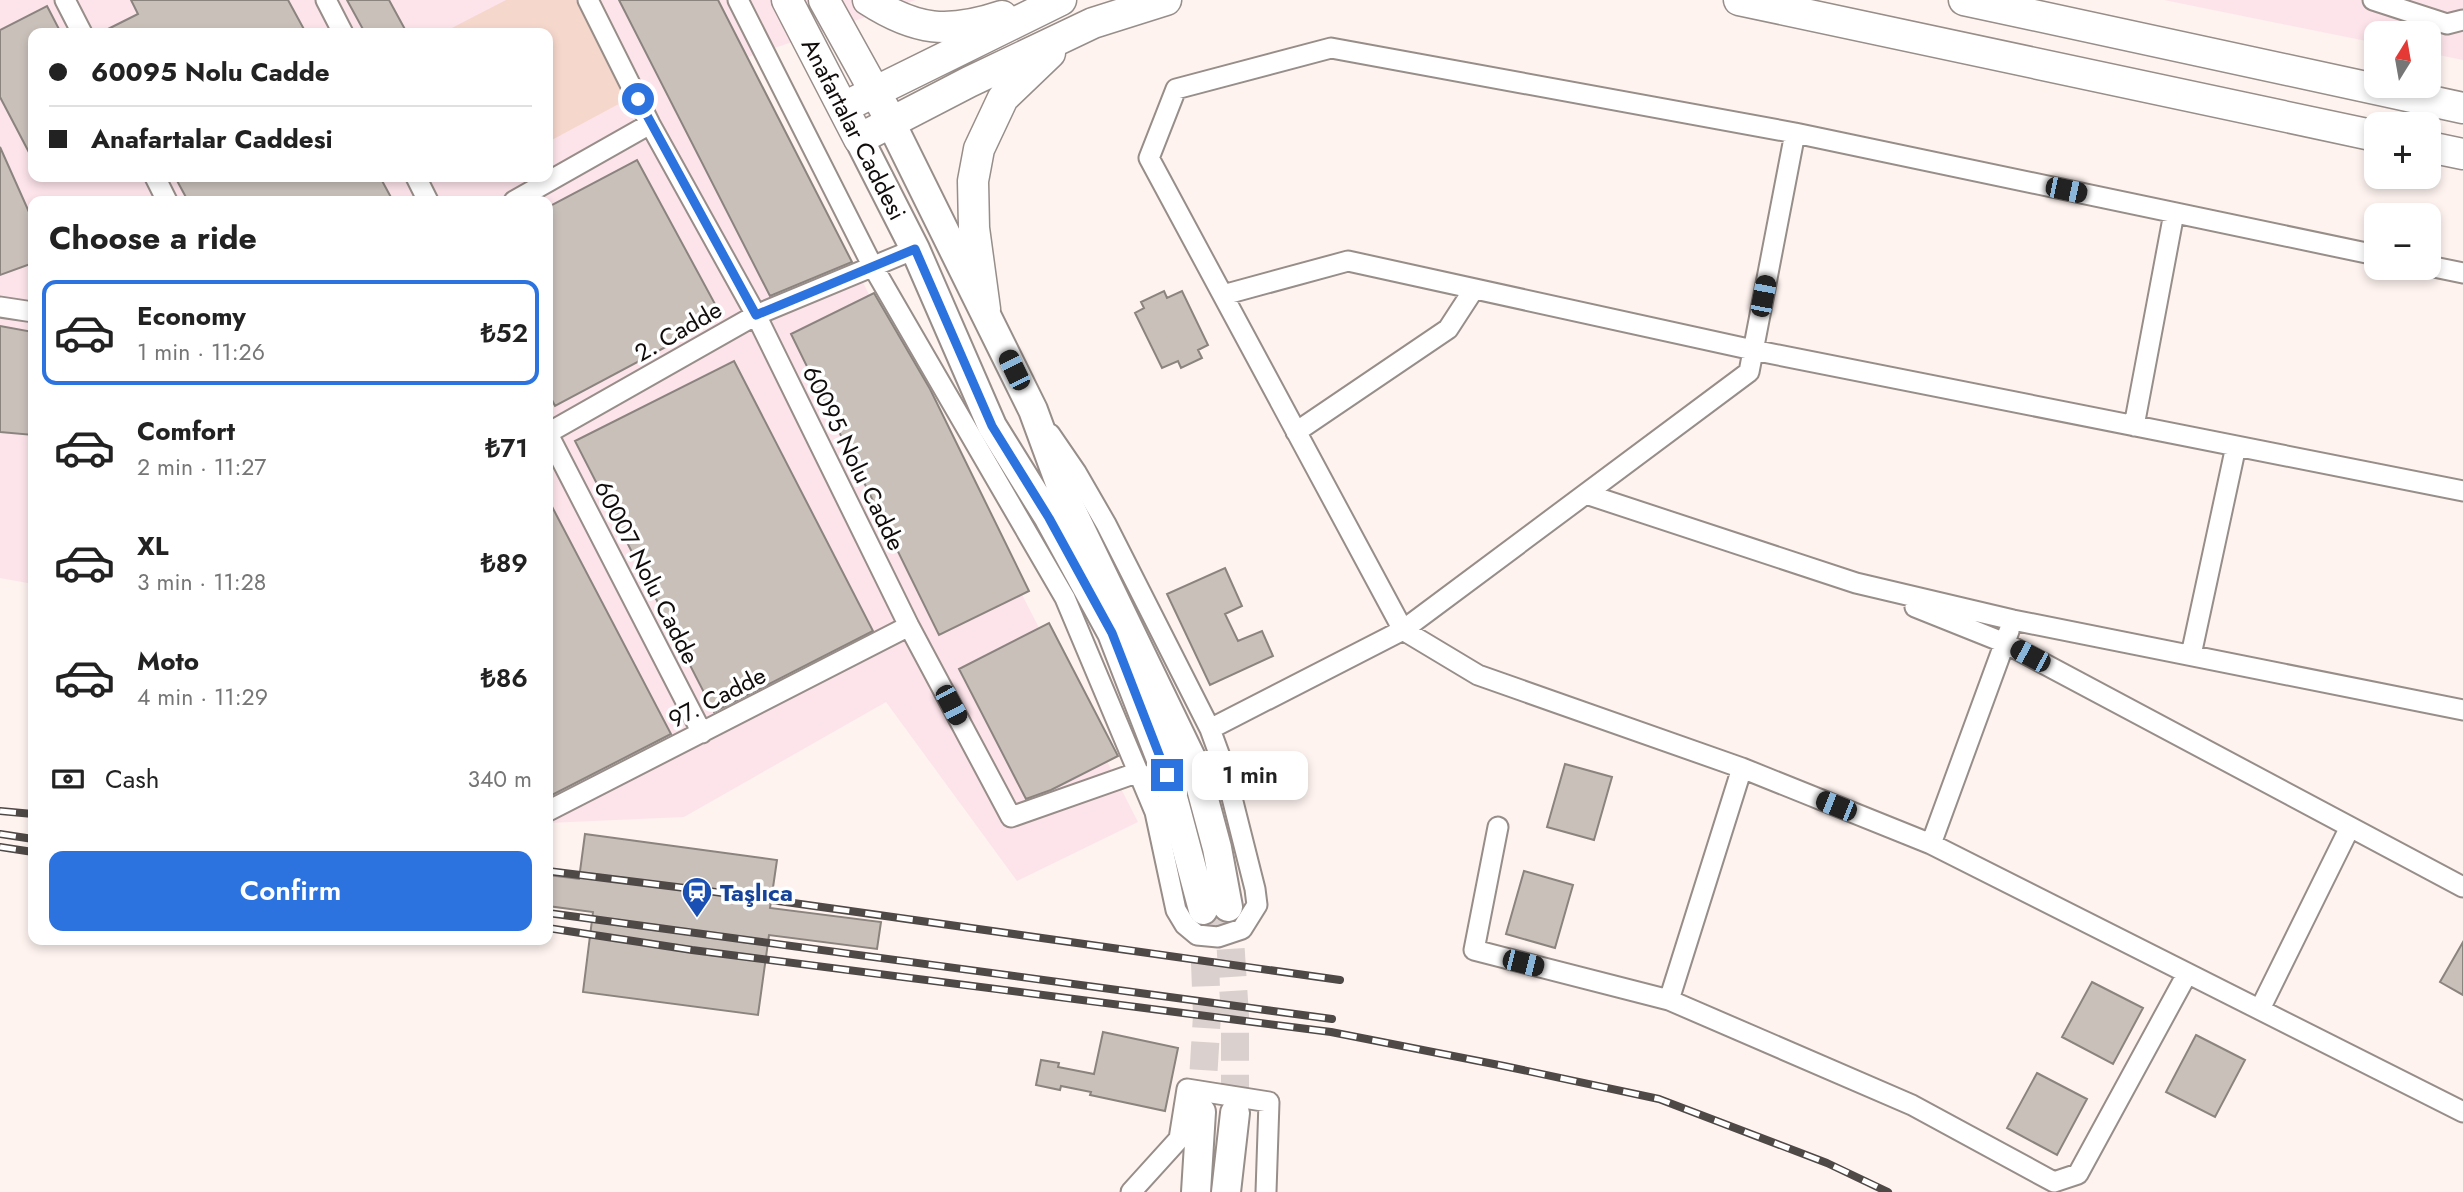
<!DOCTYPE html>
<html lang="en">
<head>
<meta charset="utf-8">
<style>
	:root { --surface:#fff; --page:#f6f6f6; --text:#222; --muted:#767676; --line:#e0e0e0; --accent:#2c73df }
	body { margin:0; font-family:Jost,sans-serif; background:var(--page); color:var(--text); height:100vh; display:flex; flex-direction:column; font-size:26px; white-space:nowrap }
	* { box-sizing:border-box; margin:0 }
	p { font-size:23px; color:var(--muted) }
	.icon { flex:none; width:38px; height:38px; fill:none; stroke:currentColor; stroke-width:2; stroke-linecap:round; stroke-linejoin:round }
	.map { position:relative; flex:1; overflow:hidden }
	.panel { position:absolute; left:28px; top:196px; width:525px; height:749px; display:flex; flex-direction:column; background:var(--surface); border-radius:14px; box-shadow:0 4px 10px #0003 }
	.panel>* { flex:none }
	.banner { position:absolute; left:28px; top:28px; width:525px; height:154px; border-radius:14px; box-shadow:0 4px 10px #0003; display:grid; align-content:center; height:154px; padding:0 21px; background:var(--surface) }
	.needle { width:46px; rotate:11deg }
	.fabs { position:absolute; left:2364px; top:21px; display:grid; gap:14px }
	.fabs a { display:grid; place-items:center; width:77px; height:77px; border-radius:14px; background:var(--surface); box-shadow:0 4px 10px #0003; font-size:35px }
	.end { position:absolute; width:32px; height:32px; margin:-16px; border:9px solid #2c73df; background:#fff; box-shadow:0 0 0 4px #fff }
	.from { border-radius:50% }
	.bubble { position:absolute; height:49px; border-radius:14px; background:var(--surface); box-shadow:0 4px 10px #0003; font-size:23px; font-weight:600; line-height:49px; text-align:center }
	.car { position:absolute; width:21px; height:42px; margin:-21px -10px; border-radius:9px; box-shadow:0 0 5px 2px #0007; background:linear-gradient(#222 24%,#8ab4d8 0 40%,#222 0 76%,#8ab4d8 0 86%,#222 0) }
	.banner b { display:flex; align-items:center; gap:24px; height:66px; font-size:26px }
	.banner b+b { border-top:2px solid var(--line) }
	.banner i { width:18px; height:18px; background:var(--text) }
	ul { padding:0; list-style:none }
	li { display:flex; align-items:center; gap:21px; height:105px; margin:0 14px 10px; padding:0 7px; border:4px solid transparent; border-radius:14px }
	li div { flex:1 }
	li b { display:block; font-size:26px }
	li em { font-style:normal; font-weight:600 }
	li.on { border-color:var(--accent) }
	li>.icon { width:63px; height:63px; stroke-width:1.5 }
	h2 { padding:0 21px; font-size:32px; line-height:84px }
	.pay { display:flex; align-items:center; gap:18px; height:77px; padding:0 21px; font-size:26px }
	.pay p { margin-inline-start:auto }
	.action { display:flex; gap:14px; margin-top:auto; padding:14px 21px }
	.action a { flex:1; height:80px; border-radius:14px; background:var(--accent); color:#fff; font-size:28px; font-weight:600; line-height:80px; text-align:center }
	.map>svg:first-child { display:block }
	.industrial { fill:#fde4eb; fill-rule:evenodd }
	.green { fill:#f6d7cc }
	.building { fill:#c9c0ba; stroke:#8b837e; stroke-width:2 }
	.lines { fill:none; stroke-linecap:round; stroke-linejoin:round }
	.secondary-tunnel { stroke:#dad0cd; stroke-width:28; stroke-dasharray:28 14; stroke-linecap:butt }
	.minor-casing { stroke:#978d89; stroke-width:23 }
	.secondary-casing { stroke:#978d89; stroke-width:32 }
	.primary-casing { stroke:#978d89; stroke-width:33 }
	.minor { stroke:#fff; stroke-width:19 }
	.secondary { stroke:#fff; stroke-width:28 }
	.primary { stroke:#fff; stroke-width:30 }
	.rail-casing { stroke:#4e4846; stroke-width:8 }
	.rail { stroke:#fff; stroke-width:5; stroke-dasharray:16; stroke-linecap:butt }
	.route { stroke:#2c73df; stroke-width:9 }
	.labels { text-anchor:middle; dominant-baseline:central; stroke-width:7; stroke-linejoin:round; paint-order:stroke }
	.street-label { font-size:24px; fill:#100c0b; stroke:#fff }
	.transit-label { font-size:24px; font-weight:bold; fill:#164399; stroke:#fff; text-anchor:start }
</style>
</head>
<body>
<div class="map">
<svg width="2463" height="1192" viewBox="0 0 2463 1192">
	<rect width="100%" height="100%" fill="#fef3ef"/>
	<path class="industrial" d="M0 0H916L748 57 1138 822 1017 881 886 702 684 817 548 823V201H33V584L0 578ZM33 33H548V177H33Z
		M2164 0H2463V60L2429 53V33H2376V43Z"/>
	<path class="green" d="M506 0H576L628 99 548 142V33H442Z"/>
	<path class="building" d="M131 0H288L306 33H100L138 14Z
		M347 0H389L407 33H365Z
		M619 0H718L852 262 770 296Z
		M47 6 61 33H33V160L0 97V30Z
		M0 147 33 221V263L0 275Z
		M637 160 722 317 555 406 548 392V207Z
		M175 177H380L393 201H188Z
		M1164 291 1167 298 1182 291 1208 345 1198 350 1202 358 1181 368 1178 361 1162 368 1135 313 1144 308 1141 302Z
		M874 293 930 389 1029 591 939 635 791 334Z
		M0 326 33 332V435L0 432Z
		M734 361 873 631 714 712 575 441Z
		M548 499 671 734 548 797Z
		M1225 568 1242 606 1225 614 1238 641 1262 631 1273 656 1210 685 1167 594Z
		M1049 623 1118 756 1051 790 1026 799 959 669Z
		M1565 764 1612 777 1594 840 1547 827Z
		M585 834 777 860 770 908 881 922 877 949 769 935 758 1015 583 992 593 912 548 906V875L579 879Z
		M1524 871 1573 885 1555 948 1506 934Z
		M2463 942V995L2440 982Z
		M2092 982 2143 1008 2113 1064 2062 1037Z
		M1103 1032 1178 1048 1165 1111 1090 1095 1091 1092 1061 1086 1060 1090 1036 1085 1041 1060 1059 1063 1058 1067 1094 1074Z
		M2196 1035 2245 1060 2215 1117 2166 1092Z
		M2037 1073 2087 1099 2057 1155 2007 1128Z"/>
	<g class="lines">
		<path class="secondary-tunnel" d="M1228 907 1235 1016V1113
			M1201 1112 1207 1015 1203 910"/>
		<g class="minor-casing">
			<path id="minor" d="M65 0 82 33
				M326 0 343 33
				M588 0 650 124 756 315 909 626 1011 817 1139 772
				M738 0 872 265 1065 598 1155 812 1176 910 1185 925 1197 935 1218 937 1242 929 1257 905 1255 889 1225 770 1210 729 1106 524 1076 472 1050 434
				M2373 0 2447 24 2463 20
				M155 177 167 201
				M416 177 428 201
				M514 201 650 124
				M2376 255 1795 133 1331 48 1176 89 1149 158 1403 630 1478 675 1742 768 1931 844 2463 1112
				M2429 266 2463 273
				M1223 295 1348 261 1753 350 2463 491
				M0 307 33 312
				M2134 426 2174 213
				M1296 432 1448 329 1474 289
				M548 433 756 315 915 249
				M548 434 702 733
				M1586 494 1856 583 2013 620 2463 710
				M1915 607 2005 643 2463 887
				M2191 655 2236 446
				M1210 729 1403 630 1749 372 1795 133
				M548 811 909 626
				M1498 827 1474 950 1669 1000 1912 1105 2054 1182 2078 1174 2187 974
				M1931 844 2009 631
				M1669 1000 1742 768
				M2260 1009 2350 827
				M1131 1192 1179 1139 1187 1089 1269 1102 1266 1192"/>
		</g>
		<g class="secondary-casing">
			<path id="secondary" d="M891 123 1033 410 1065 497 1195 766 1217 848 1228 907
				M859 139 915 249 992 426 1049 518 1112 633 1167 775 1203 910
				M1196 1192 1201 1112
				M1226 1192 1235 1113"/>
		</g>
		<g class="primary-casing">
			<path id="primary" d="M787 0 859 139 969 82 1093 23 1166 0
				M824 0 885 110
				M868 0C916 31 948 34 1002 16
				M1739 0 2376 136
				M1964 0 2463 108
				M844 107 1061 0
				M2429 147 2463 154
				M985 309 974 228 973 181 979 149 1003 98 1050 53"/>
		</g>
		<use href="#minor" class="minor"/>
		<use href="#secondary" class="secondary"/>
		<use href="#primary" class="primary"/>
		<g class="rail-casing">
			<path id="rail" d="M0 811 33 814
				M0 834 33 839
				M0 847 33 852
				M548 871 701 890 1340 980
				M548 913 1332 1019
				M548 928 692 950 1331 1032 1504 1066 1659 1099 1827 1163 1888 1192"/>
		</g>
		<use href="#rail" class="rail"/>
	</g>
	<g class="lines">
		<path class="route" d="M638 99 756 315 915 249 992 426 1049 518 1112 633 1167 775"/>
	</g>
	<defs>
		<g id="station-pin" transform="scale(1.575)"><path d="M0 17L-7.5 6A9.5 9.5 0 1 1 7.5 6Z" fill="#1a4fb4" stroke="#fff"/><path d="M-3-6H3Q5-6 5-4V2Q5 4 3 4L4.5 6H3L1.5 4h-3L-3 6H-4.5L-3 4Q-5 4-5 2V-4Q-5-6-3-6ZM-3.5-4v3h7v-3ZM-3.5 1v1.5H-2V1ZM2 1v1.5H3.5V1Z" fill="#fff"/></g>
	</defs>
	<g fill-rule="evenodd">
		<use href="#station-pin" x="697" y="892"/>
	</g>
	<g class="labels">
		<g class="street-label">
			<text transform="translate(854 129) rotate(63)">Anafartalar Caddesi</text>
			<text transform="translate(678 331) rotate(-30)">2. Cadde</text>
			<text transform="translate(854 458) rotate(64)">60095 Nolu Cadde</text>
			<text transform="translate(647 572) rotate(63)">60007 Nolu Cadde</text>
			<text transform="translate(717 697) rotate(-27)">97. Cadde</text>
		</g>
		<g class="transit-label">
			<text x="720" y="892">Taşlıca</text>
		</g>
	</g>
</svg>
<div class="fabs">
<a><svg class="needle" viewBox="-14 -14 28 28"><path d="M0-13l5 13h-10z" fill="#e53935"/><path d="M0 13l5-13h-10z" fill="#767676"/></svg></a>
<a>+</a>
<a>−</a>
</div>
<i class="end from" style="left:638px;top:99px"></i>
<i class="end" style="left:1167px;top:775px"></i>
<div class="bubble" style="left:1192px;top:751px;width:116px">1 min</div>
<i class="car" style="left:2066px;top:190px;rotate:102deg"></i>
<i class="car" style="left:1763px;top:296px;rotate:11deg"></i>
<i class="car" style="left:1014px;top:370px;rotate:334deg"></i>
<i class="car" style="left:2030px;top:656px;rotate:298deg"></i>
<i class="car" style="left:951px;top:705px;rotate:152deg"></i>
<i class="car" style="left:1836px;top:806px;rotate:292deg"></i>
<i class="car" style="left:1523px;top:963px;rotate:104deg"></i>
<div class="banner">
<b><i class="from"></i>60095 Nolu Cadde</b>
<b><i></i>Anafartalar Caddesi</b>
</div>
<section class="panel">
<h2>Choose a ride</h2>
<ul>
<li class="on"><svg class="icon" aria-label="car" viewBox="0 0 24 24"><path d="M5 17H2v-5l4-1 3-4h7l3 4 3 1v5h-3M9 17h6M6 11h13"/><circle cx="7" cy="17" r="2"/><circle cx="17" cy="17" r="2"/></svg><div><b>Economy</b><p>1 min · 11:26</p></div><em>₺52</em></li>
<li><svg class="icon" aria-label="car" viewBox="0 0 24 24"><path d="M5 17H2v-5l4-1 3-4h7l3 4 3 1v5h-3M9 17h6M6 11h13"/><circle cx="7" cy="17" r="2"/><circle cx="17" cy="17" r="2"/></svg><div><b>Comfort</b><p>2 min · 11:27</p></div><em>₺71</em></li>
<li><svg class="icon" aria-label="car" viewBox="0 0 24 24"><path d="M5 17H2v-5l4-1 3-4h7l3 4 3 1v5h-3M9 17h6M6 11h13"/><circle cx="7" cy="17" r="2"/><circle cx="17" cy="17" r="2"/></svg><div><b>XL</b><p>3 min · 11:28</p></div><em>₺89</em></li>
<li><svg class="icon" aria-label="car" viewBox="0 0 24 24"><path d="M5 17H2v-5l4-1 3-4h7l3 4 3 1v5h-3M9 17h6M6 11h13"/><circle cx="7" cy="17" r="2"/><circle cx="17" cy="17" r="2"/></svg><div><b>Moto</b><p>4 min · 11:29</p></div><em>₺86</em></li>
</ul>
<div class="pay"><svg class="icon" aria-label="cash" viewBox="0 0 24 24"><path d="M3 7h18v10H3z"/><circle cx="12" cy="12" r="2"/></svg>Cash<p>340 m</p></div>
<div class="action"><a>Confirm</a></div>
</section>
</div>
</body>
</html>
